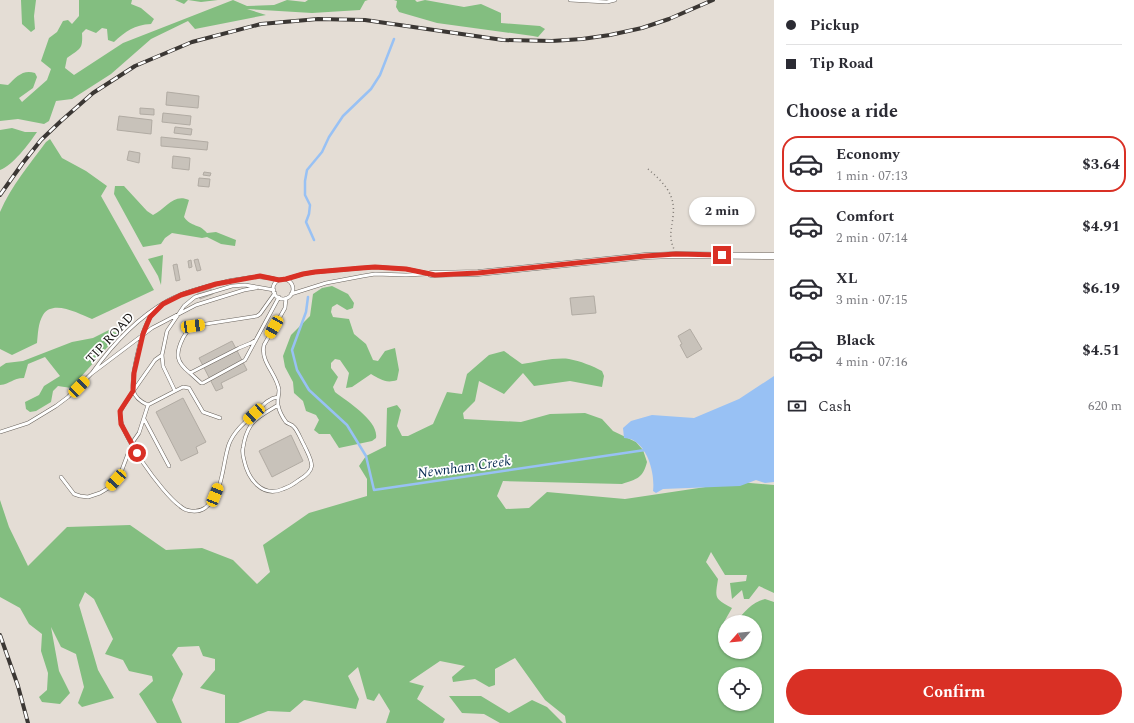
<!DOCTYPE html>
<html lang="en">
<head>
<meta charset="utf-8">
<style>
	:root { --surface:#fff; --page:#f7f7f7; --text:#2b2b33; --muted:#7c7c81; --line:#e1e1e2; --accent:#d93025 }
	body { margin:0; font-family:Spectral,serif; background:var(--page); color:var(--text); height:100vh; display:flex; flex-direction:column; font-size:15px; white-space:nowrap }
	* { box-sizing:border-box; margin:0 }
	p { font-size:13px; color:var(--muted) }
	.icon { flex:none; width:22px; height:22px; fill:none; stroke:currentColor; stroke-width:2; stroke-linecap:round; stroke-linejoin:round }
	.map { position:relative; flex:1; overflow:hidden }
	.side { display:flex; flex-direction:column; background:var(--surface); width:360px }
	.side>* { flex:none }
	.top-card { display:grid; align-content:center; height:88px; padding:0 12px; background:var(--surface) }
	.needle { width:26px; rotate:243deg }
	.fabs { position:absolute; left:718px; top:615px; display:grid; gap:8px }
	.fabs a { display:grid; place-items:center; width:44px; height:44px; border-radius:50%; background:var(--surface); box-shadow:0 1px 3px #0004; font-size:20px }
	.end { position:absolute; width:18px; height:18px; margin:-9px; border:5px solid #d93025; background:#fff; box-shadow:0 0 0 2px #fff }
	.from { border-radius:50% }
	.bubble { position:absolute; height:28px; border-radius:14px; background:var(--surface); box-shadow:0 1px 3px #0004; font-size:13px; font-weight:700; line-height:28px; text-align:center }
	.car { position:absolute; width:12px; height:24px; margin:-12px -6px; border-radius:5px; box-shadow:0 0 3px 1px #0007; background:linear-gradient(#f5c518 24%,#345 0 40%,#f5c518 0 76%,#345 0 86%,#f5c518 0) }
	.top-card b { display:flex; align-items:center; gap:14px; height:38px; font-size:15px }
	.top-card b+b { border-top:1px solid var(--line) }
	.top-card i { width:10px; height:10px; background:var(--text) }
	ul { padding:0; list-style:none }
	li { display:flex; align-items:center; gap:12px; height:56px; margin:0 8px 6px; padding:0 4px; border:2px solid transparent; border-radius:16px }
	li div { flex:1 }
	li b { display:block; font-size:15px }
	li em { font-style:normal; font-weight:700 }
	li.selected { border-color:var(--accent) }
	li>.icon { width:36px; height:36px; stroke-width:1.5 }
	h2 { padding:0 12px; font-size:18px; line-height:48px }
	.pay { display:flex; align-items:center; gap:10px; height:44px; padding:0 12px; font-size:15px }
	.pay p { margin-inline-start:auto }
	.primary-button { display:flex; gap:8px; margin-top:auto; padding:8px 12px }
	.primary-button a { flex:1; height:46px; border-radius:24px; background:var(--accent); color:#fff; font-size:16px; font-weight:700; line-height:46px; text-align:center }
	main { display:flex; flex:1; min-height:0 }
	.map>svg:first-child { display:block }
	.forest { fill:#83be80; fill-rule:evenodd }
	.water { fill:#98c1f4 }
	.lines { fill:none; stroke-linecap:round; stroke-linejoin:round }
	.stream { stroke:#98c1f4; stroke-width:2.5 }
	.building { fill:#c8c2ba; stroke:#b1aba3 }
	.service-casing { stroke:#69635d; stroke-width:4 }
	.minor-casing { stroke:#69635d; stroke-width:7 }
	.path { stroke:#807b76; stroke-width:1.5; stroke-dasharray:1 3; stroke-linecap:butt }
	.service { stroke:#fff; stroke-width:3 }
	.minor { stroke:#fff; stroke-width:6 }
	.rail-casing { stroke:#3b3734; stroke-width:4 }
	.rail { stroke:#fff; stroke-width:2.5; stroke-dasharray:8; stroke-linecap:butt }
	.route { stroke:#d93025; stroke-width:5 }
	.labels { text-anchor:middle; dominant-baseline:central; stroke-width:3.5; stroke-linejoin:round; paint-order:stroke }
	.street-label { font-size:13px; fill:#14110f; stroke:#fff }
	.water-label { font-size:14px; font-style:italic; fill:#062b52; stroke:#fff }
</style>
</head>
<body>
<main>
<div class="map">
<svg width="774" height="723" viewBox="0 0 774 723">
	<rect width="100%" height="100%" fill="#e4ddd5"/>
	<path class="forest" d="M21 0H36L34 16 35 29 31 32 22 24Z
		M79 0H132L131 4 141 8 154 19 151 24C134 25 126 31 114 42L108 40 107 29 102 28 96 33 86 29 82 33C83 50 80 48 67 58L65 68 74 75 123 43 233 0 247 6 274 5 287 0 305 2 308 0H368L365 1 360 10 312 13 247 9 266 15 195 29 188 21 151 39 111 74 72 99 56 101 49 121 44 124 18 119 0 121V84L8 85C16 77 23 69 35 73L37 77 33 88 19 98 22 102 47 80 51 69 41 61 49 38 57 32 63 21 68 20 72 24 79 16Z
		M175 0H218L201 2 188 0 184 4Z
		M394 0H415L417 2 425 0 464 7 481 4 501 13V23L540 26 545 29 538 37 533 36 437 23 399 12 396 7 397 1Z
		M12 128 25 132H37C29 144 13 165 0 170V130Z
		M50 139 62 158 86 171 107 186 101 196 154 290 92 319C79 314 53 299 43 315 38 323 38 334 37 343L12 355 0 349V212C11 186 30 164 46 142Z
		M115 186H124L147 211 153 215C166 209 173 193 189 200L184 217C192 228 199 223 207 233L216 232 236 240 235 246 221 244 207 237 202 238 172 233 165 238 161 244 143 247 114 194Z
		M163 255 161 285 158 276 148 259Z
		M332 286 348 294 354 303 353 308 347 310 337 304 332 307 331 312 333 317 349 319 354 334 366 344 373 360 378 361 385 351 395 348 399 370 397 380C386 384 380 379 371 374L352 387 346 388 349 373 340 360 335 359 331 363V368L338 377 333 387 335 392C348 402 379 421 376 438L372 441 339 448 330 434H319L314 430 319 420 316 415 306 411 303 401 294 393 293 382 285 367 283 356 291 335 310 316 313 294 322 288Z
		M109 330 119 334 71 388 58 386 53 391 51 402 36 411 30 412 26 409 25 402 39 395 44 386 60 376 45 357 28 364 24 378C12 378 11 384 0 385V367L6 363 23 361 72 342 93 338Z
		M504 351 522 364C536 362 556 357 569 359 580 361 593 366 602 371L604 376 602 387 570 381 534 386 523 373 504 394 479 381 475 401 463 413 464 419 521 422 550 414 585 413 602 419 613 431 636 442 643 450 647 462C643 478 637 479 622 484L503 481 497 496 506 509 529 508 547 492 625 499 739 482 774 485V593L759 586 749 599H744L742 590 732 599 730 583 746 581 747 575H725L711 552 706 562 718 579C715 599 714 598 732 608L724 622 725 652H755V622H737C743 612 753 602 765 599L774 602V723H566L565 716 545 700 515 658 495 669V685L489 687 475 679 453 682 452 677 465 666 440 661 409 682 424 686 417 699 445 719 443 723H386L390 711 379 693 374 701 367 699 358 667 348 676 359 699 356 709 304 700 290 712 268 711 238 723H225V695L200 688 215 670V659L203 656 199 646 178 647 172 655 183 674 172 700 182 723H157L139 694 153 681 152 676 129 671 123 660 105 654 113 639 94 599 85 592 79 605 98 670 114 698 82 707 78 703 84 687 76 654 61 647 51 627 59 671 70 693 60 704 42 702 39 697 47 690 48 673 41 651 42 634 29 624 20 608 0 597V500L9 527 28 566 67 527 130 525 166 550 202 548 233 560 257 584 270 572 263 545 309 513 367 496V479L359 466 366 456 386 446 387 408 397 405 401 410 397 426 402 436H408L433 424 447 392 462 394 467 374 489 355ZM725 674H755V704H725Z
		M449 696H481L509 713 532 700 547 707 563 723H500L484 714 462 713Z"/>
	<path class="water" d="M774 376V482L765 483 756 480 740 486 663 489 656 493 653 491C655 475 649 449 633 440 631 439 627 438 624 438L623 428 631 421 652 415 694 418 739 399Z"/>
	<g class="lines">
		<path class="stream" d="M314 240 306 222 309 214 310 205 305 195V181L307 170 322 152 329 137 343 116 371 89 380 75 394 39
			M308 297 306 312 292 350 297 370 309 390 347 425 366 456 374 490 645 450"/>
	</g>
	<path class="building" d="M167 92 199 96 198 108 166 105Z
		M140 108 154 109V115L140 114Z
		M163 113 191 116 190 125 162 122Z
		M119 116 152 120 151 134 117 130Z
		M175 127 192 129 191 135 174 133Z
		M161 137 208 142 207 150 161 146Z
		M129 151 140 153 139 163 127 160Z
		M173 156 190 158 189 170 172 168Z
		M204 172 211 173 210 176 203 175Z
		M199 178 210 179 209 187 198 186Z
		M198 259 201 270 197 271 194 260Z
		M191 260 192 267 189 268 188 261Z
		M177 264 180 280 176 281 173 265Z
		M209 284 213 294 200 299 196 288Z
		M594 296 596 313 572 315 570 298Z
		M690 329 702 349 687 358 680 345 682 344 678 336Z
		M232 341 247 370 221 383 223 388 216 391 199 358Z
		M183 398 206 442 196 447 198 453 181 461 156 412Z
		M291 435 303 461 272 477 259 451Z"/>
	<g class="lines">
		<g class="service-casing">
			<path id="service" d="M570 0 607 2 615 0
				M286 279 303 274 315 272 375 267 406 269 431 274
				M273 289a10 10 0 1 1 20 0a10 10 0 1 1-20 0Z
				M291 294 326 283 363 276 375 274 406 275 425 274
				M158 308C154 312 150 317 147 323 141 335 131 376 133 390 135 398 141 402 148 405L175 391 163 366 162 355 167 331 184 306 195 297 232 286 245 285 274 290
				M256 340 251 343 239 348 190 373C176 362 175 354 183 338 186 333 188 329 193 326L257 316 260 314 275 293
				M162 355 155 360C149 369 121 407 120 413 119 434 162 493 180 506 186 512 198 513 205 508 224 493 222 464 229 444 234 431 246 421 256 412 263 405 269 398 278 397
				M92 373C112 345 137 318 167 301 185 291 208 286 228 281 245 278 261 274 279 280
				M190 373 201 383H203L245 360 279 297
				M175 391 183 387 189 388 203 412 220 418
				M278 405C269 411 257 416 251 425 247 431 244 441 243 448 242 451 243 456 244 460 248 479 262 498 283 489 289 487 294 484 299 480 318 469 312 462 304 445 301 440 298 431 294 427 292 424 288 424 286 422 283 418 279 410 278 405 277 401 279 395 279 390 277 374 260 362 264 345L285 308 286 298
				M144 419 169 466
				M0 432 28 423 56 406 68 397 91 374 152 328 196 305 244 290 256 288
				M61 477 74 494 80 496 88 497 100 493 110 487 120 475 132 443 139 433 148 405"/>
		</g>
		<g class="minor-casing">
			<path id="minor" d="M431 274 478 273 645 256 676 255 774 256"/>
		</g>
		<path class="path" d="M648 169C663 182 676 194 673 216 672 229 668 236 674 249"/>
		<use href="#service" class="service"/>
		<use href="#minor" class="minor"/>
		<g class="rail-casing">
			<path id="rail" d="M0 195 22 164 41 140 61 121 93 93 135 66 192 42 261 24 318 19 365 20 503 40 552 41 582 39 610 35 642 28 669 19 713 0
				M0 635 18 686 28 723"/>
		</g>
		<use href="#rail" class="rail"/>
	</g>
	<g class="lines">
		<path class="route" d="M137 453 121 424 120 411 133 391 134 373 143 334 150 317 163 304 181 295 216 284 260 276 279 280 286 279 303 274 315 272 361 268 375 267 406 269 435 275 478 273 645 256 676 254 722 255"/>
	</g>
	<g class="labels">
		<g class="street-label">
			<text transform="translate(110 338) rotate(-47)">TIP ROAD</text>
		</g>
		<g class="water-label">
			<text transform="translate(464 467) rotate(-8)">Newnham Creek</text>
		</g>
	</g>
</svg>
<div class="fabs">
<a><svg class="needle" viewBox="-14 -14 28 28"><path d="M0-13l5 13h-10z" fill="#e53935"/><path d="M0 13l5-13h-10z" fill="#7c7c81"/></svg></a>
<a><svg class="icon" aria-label="locate" viewBox="0 0 24 24"><circle cx="12" cy="12" r="6"/><path d="M12 2v4M12 18v4M2 12h4M18 12h4"/></svg></a>
</div>
<i class="end from" style="left:137px;top:453px"></i>
<i class="end" style="left:722px;top:255px"></i>
<div class="bubble" style="left:689px;top:197px;width:66px">2 min</div>
<i class="car" style="left:193px;top:326px;rotate:82deg"></i>
<i class="car" style="left:274px;top:327px;rotate:210deg"></i>
<i class="car" style="left:79px;top:387px;rotate:45deg"></i>
<i class="car" style="left:254px;top:414px;rotate:228deg"></i>
<i class="car" style="left:116px;top:480px;rotate:222deg"></i>
<i class="car" style="left:215px;top:495px;rotate:22deg"></i>
</div>
<section class="side">
<div class="top-card">
<b><i class="from"></i>Pickup</b>
<b><i></i>Tip Road</b>
</div>
<h2>Choose a ride</h2>
<ul>
<li class="selected"><svg class="icon" aria-label="car" viewBox="0 0 24 24"><path d="M5 17H2v-5l4-1 3-4h7l3 4 3 1v5h-3M9 17h6M6 11h13"/><circle cx="7" cy="17" r="2"/><circle cx="17" cy="17" r="2"/></svg><div><b>Economy</b><p>1 min · 07:13</p></div><em>$3.64</em></li>
<li><svg class="icon" aria-label="car" viewBox="0 0 24 24"><path d="M5 17H2v-5l4-1 3-4h7l3 4 3 1v5h-3M9 17h6M6 11h13"/><circle cx="7" cy="17" r="2"/><circle cx="17" cy="17" r="2"/></svg><div><b>Comfort</b><p>2 min · 07:14</p></div><em>$4.91</em></li>
<li><svg class="icon" aria-label="car" viewBox="0 0 24 24"><path d="M5 17H2v-5l4-1 3-4h7l3 4 3 1v5h-3M9 17h6M6 11h13"/><circle cx="7" cy="17" r="2"/><circle cx="17" cy="17" r="2"/></svg><div><b>XL</b><p>3 min · 07:15</p></div><em>$6.19</em></li>
<li><svg class="icon" aria-label="car" viewBox="0 0 24 24"><path d="M5 17H2v-5l4-1 3-4h7l3 4 3 1v5h-3M9 17h6M6 11h13"/><circle cx="7" cy="17" r="2"/><circle cx="17" cy="17" r="2"/></svg><div><b>Black</b><p>4 min · 07:16</p></div><em>$4.51</em></li>
</ul>
<div class="pay"><svg class="icon" aria-label="cash" viewBox="0 0 24 24"><path d="M3 7h18v10H3z"/><circle cx="12" cy="12" r="2"/></svg>Cash<p>620 m</p></div>
<div class="primary-button"><a>Confirm</a></div>
</section>
</main>
</body>
</html>
